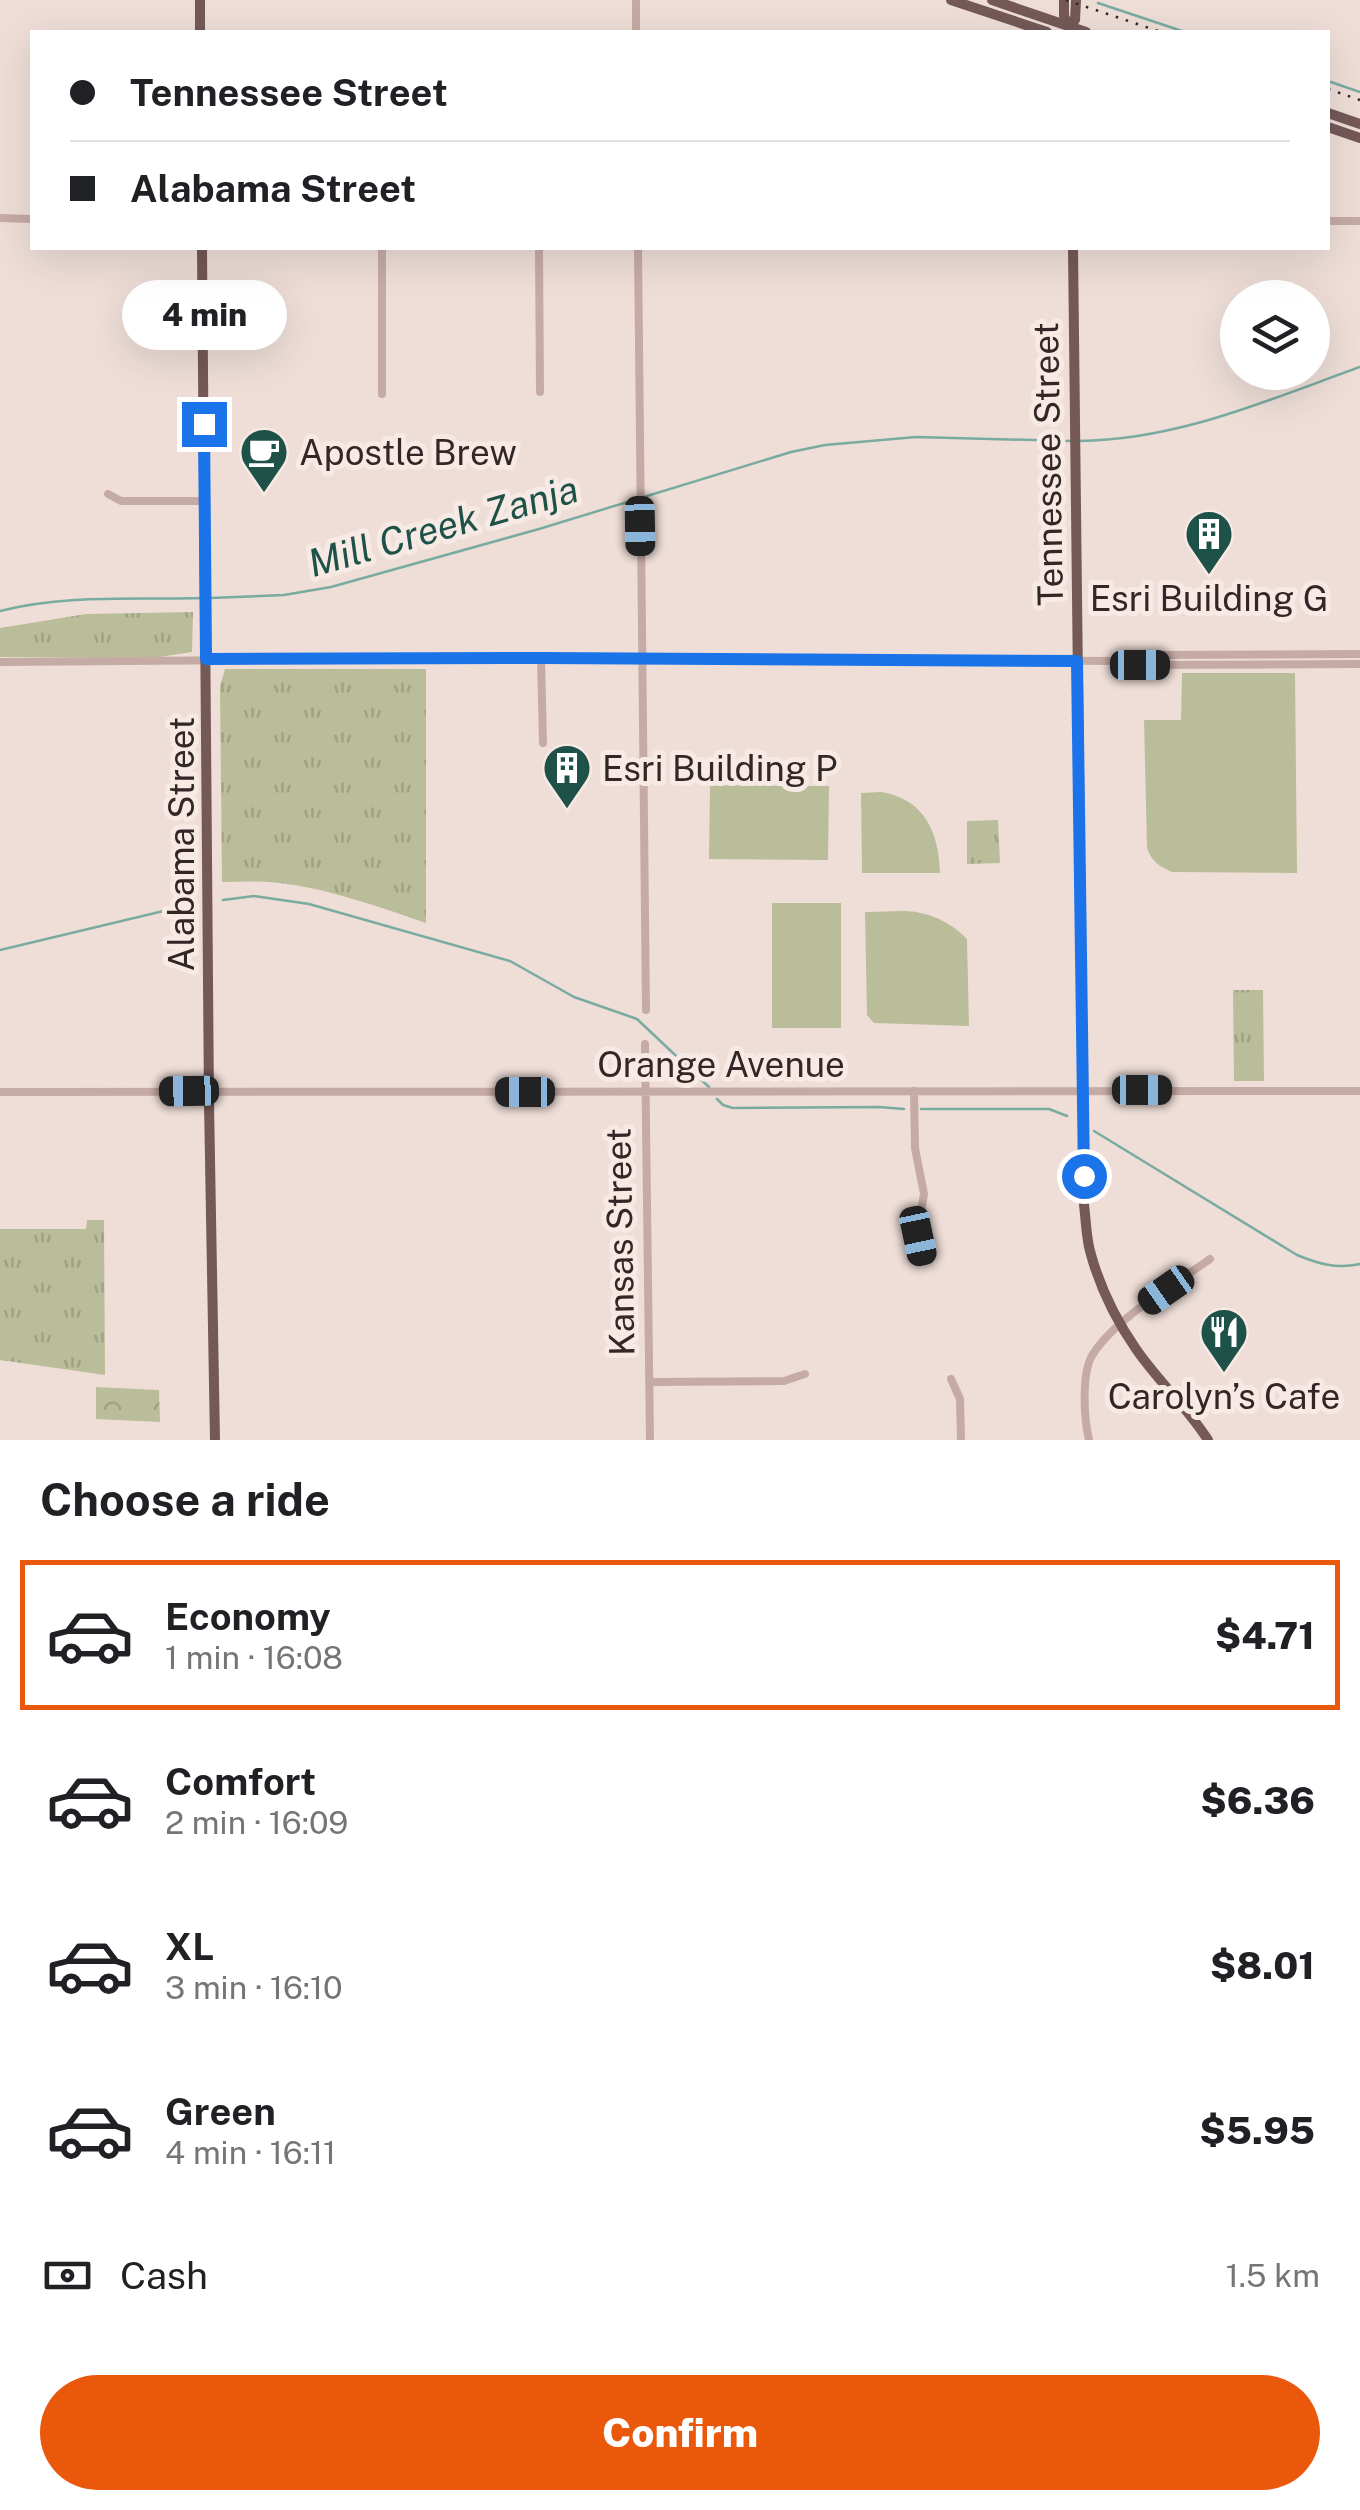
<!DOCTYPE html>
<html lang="en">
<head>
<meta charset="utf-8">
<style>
	:root { --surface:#fff; --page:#f6f6f6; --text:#202124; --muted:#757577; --line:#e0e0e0; --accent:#ea580c }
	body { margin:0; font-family:"Public Sans",sans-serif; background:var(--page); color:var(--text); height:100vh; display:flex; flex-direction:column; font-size:38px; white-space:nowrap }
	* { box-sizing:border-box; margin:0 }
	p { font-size:32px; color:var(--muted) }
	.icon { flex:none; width:55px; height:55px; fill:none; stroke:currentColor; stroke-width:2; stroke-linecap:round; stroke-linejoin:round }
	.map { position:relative; height:1440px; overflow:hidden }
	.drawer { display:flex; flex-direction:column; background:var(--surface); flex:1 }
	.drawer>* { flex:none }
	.top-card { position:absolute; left:30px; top:30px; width:1300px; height:220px; border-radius:0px; box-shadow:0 10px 40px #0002; display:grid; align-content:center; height:220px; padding:0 40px; background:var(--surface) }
	.controls { position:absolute; left:1220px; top:280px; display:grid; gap:20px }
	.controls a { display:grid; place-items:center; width:110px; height:110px; border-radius:50%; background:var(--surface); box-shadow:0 10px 40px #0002; font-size:50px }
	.end { position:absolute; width:45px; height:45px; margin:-22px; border:12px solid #1a73e8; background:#fff; box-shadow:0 0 0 5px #fff }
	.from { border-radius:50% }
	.bubble { position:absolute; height:70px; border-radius:35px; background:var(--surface); box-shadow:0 10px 40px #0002; font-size:32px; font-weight:800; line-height:70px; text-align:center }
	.car { position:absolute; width:30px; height:60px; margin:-30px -15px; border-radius:12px; box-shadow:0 0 8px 2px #0007; background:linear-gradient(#222 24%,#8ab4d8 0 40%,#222 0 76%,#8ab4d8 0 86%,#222 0) }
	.top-card b { display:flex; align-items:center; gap:35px; height:95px; font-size:38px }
	.top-card b+b { border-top:2px solid var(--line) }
	.top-card i { width:25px; height:25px; background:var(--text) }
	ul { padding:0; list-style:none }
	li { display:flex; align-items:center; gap:30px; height:150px; margin:0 20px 15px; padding:0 20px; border:5px solid transparent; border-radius:0px }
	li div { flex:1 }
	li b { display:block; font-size:38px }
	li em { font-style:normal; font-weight:800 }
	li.active { border-color:var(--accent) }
	li>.icon { width:90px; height:90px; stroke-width:1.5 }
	h2 { padding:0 40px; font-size:45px; line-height:120px }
	.pay { display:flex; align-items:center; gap:25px; height:110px; padding:0 40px; font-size:38px }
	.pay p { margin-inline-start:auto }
	.primary-button { display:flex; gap:20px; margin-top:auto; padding:20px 40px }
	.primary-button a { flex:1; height:115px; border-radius:60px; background:var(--accent); color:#fff; font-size:40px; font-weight:800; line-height:115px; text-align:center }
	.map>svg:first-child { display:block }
	.grass { fill:url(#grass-tufts) }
	.park { fill:url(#park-crowns) }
	.pitch { fill:#babd99 }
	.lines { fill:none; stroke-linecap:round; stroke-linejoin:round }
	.stream { stroke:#79aba0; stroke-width:2.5 }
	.minor { stroke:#c6aba5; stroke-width:8 }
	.major { stroke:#745957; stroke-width:10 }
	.rail { stroke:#322626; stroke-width:2.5; stroke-dasharray:2.5 8; stroke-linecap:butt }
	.route { stroke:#1a73e8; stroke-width:12 }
	.labels { text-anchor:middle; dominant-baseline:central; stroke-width:10; stroke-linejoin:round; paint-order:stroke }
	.poi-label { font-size:35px; fill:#322626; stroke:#f7e9e4; text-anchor:start }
	.street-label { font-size:35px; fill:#322626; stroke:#f7e9e4 }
	.water-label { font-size:38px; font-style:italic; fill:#1e5147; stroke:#f7e9e4 }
</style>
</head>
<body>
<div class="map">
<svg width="1360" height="1440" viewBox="0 0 1360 1440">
	<defs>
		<pattern id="grass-tufts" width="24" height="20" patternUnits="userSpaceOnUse" patternTransform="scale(2.5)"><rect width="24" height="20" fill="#babd99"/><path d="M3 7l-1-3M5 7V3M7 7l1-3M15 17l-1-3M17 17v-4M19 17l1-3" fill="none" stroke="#a0a284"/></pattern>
		<pattern id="park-crowns" width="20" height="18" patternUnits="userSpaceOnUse" patternTransform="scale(2.5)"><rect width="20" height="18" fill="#babd99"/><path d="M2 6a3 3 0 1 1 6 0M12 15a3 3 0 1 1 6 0" fill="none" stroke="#a0a284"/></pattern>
	</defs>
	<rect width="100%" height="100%" fill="#efded8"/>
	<path class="grass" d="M193 612 192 652 153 658 0 657V628L86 614Z
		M225 669H426V923C380 907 318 885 268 882 253 881 237 882 222 882L220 686Z
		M998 820 1000 863 967 864V821Z
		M1233 990H1263L1264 1081H1234Z
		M87 1220H104L105 1375 0 1360V1229H86Z"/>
	<path class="park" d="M96 1387 159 1390 160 1422 96 1419Z"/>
	<path class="pitch" d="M1182 673H1295L1297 873 1172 872C1160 867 1151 861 1147 848L1144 720H1181Z
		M710 785 829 786 828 860 709 859Z
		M881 792C925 799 939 833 940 873H862L861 793Z
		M772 903H841V1028H772Z
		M906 911C929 912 951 922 967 939L969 1026 874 1023 867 1015 865 912Z"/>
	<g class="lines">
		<path class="stream" d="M1098 3 1185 32
			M1328 81 1360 92
			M1079 441C1178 440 1268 400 1360 367
			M210 598 284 595 331 587 539 529 791 452 825 445 916 437 1071 441
			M0 611C66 594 135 600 203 598
			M223 900 254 896 309 904 510 961 574 997 637 1019 709 1087
			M0 950 197 903
			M717 1099 723 1105 733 1108 879 1107 904 1109
			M921 1109H1049L1067 1116
			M1094 1131 1297 1255C1319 1264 1336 1269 1360 1264"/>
		<path class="minor" d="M636 0V32
			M0 218 32 219
			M1328 221H1360
			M382 248V394
			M539 248 540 392
			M638 248 646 1010
			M108 494 121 501H205
			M541 658 543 743
			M1125 660 1146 655 1360 654
			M0 662 541 658 1122 661 1140 665 1360 664
			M645 1044 650 1440
			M914 1091 915 1148 924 1194 918 1229 923 1257
			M0 1092 1360 1091
			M951 1379 960 1399 961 1440
			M649 1382 784 1381 805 1374
			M1089 1440C1084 1419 1081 1372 1093 1354 1116 1318 1175 1284 1210 1259"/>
		<path class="major" d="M200 0V32
			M951 0 1047 32
			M992 0 1086 32
			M1064 0V16L1069 27
			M1069 26 1075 20 1076 0
			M1328 113 1360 124
			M1328 127 1360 138
			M202 248 209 1103 215 1440
			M1073 248 1084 1205C1086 1220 1086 1236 1090 1251 1099 1285 1116 1320 1136 1349 1158 1381 1187 1407 1208 1440"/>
		<path class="rail" d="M1066 0 1161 32
			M1328 89 1360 100"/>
	</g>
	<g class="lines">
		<path class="route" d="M204 424 206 659 541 658 1077 661 1084 1176"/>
	</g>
	<defs>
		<g id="cafe-pin" transform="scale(2.5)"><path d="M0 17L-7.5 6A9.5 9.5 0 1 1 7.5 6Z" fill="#1e5147" stroke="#f7e9e4"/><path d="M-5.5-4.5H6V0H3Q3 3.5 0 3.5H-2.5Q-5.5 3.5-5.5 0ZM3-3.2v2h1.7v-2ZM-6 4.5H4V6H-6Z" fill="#fff"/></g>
		<g id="building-pin" transform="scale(2.5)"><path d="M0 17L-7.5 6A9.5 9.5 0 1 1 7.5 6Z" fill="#1e5147" stroke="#f7e9e4"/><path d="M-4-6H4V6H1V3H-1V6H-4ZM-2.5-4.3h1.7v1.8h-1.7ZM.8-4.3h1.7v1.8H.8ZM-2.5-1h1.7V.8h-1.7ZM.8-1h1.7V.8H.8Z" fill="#fff"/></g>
		<g id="restaurant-pin" transform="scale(2.5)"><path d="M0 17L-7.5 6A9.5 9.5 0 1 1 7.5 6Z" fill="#1e5147" stroke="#f7e9e4"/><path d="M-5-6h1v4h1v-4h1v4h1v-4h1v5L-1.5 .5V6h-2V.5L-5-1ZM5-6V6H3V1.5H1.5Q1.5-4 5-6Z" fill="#fff"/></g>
	</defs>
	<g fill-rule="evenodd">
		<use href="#cafe-pin" x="264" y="452"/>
		<use href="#building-pin" x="1209" y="534"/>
		<use href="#building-pin" x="567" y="768"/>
		<use href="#restaurant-pin" x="1224" y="1332"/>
	</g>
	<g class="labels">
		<g class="poi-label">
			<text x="299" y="452">Apostle Brew</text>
			<text x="1209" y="598" text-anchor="middle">Esri Building G</text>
			<text x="602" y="768">Esri Building P</text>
			<text x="1224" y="1396" text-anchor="middle">Carolyn’s Cafe</text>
		</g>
		<g class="street-label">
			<text transform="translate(1048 464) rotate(-91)">Tennessee Street</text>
			<text transform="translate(181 844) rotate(-90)">Alabama Street</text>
			<text x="721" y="1064">Orange Avenue</text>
			<text transform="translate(620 1242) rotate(-91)">Kansas Street</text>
		</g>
		<g class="water-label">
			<text transform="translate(443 526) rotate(-16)">Mill Creek Zanja</text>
		</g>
	</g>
</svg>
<div class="controls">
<a><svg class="icon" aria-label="layers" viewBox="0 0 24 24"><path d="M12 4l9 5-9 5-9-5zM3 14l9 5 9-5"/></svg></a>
</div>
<i class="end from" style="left:1084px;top:1176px"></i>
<i class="end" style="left:204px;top:424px"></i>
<div class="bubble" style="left:122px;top:280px;width:165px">4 min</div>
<i class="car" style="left:640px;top:526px;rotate:179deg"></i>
<i class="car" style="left:1140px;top:665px;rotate:90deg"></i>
<i class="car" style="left:1142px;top:1090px;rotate:90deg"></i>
<i class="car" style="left:189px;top:1091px;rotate:269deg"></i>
<i class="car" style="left:525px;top:1092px;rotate:270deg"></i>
<i class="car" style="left:918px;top:1236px;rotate:168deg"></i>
<i class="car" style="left:1166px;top:1290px;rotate:235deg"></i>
<div class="top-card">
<b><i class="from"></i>Tennessee Street</b>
<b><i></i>Alabama Street</b>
</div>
</div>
<section class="drawer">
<h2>Choose a ride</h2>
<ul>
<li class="active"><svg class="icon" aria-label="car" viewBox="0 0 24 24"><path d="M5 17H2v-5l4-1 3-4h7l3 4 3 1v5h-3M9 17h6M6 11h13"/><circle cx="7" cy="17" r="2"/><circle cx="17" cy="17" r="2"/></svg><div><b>Economy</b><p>1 min · 16:08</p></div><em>$4.71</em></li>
<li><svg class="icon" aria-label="car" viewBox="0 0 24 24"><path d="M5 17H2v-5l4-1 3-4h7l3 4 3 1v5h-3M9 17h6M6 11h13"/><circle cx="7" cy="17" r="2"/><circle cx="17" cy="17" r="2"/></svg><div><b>Comfort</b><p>2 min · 16:09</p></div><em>$6.36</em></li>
<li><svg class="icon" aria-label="car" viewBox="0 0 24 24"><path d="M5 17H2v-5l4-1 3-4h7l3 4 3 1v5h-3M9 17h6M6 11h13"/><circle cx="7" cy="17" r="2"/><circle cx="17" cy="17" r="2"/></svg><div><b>XL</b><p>3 min · 16:10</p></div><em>$8.01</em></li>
<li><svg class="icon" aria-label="car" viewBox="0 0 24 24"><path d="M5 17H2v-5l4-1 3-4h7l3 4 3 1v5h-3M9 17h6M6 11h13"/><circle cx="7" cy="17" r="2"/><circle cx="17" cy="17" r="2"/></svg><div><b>Green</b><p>4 min · 16:11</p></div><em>$5.95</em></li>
</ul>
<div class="pay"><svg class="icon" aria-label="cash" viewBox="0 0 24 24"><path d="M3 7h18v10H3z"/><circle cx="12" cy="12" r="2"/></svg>Cash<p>1.5 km</p></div>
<div class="primary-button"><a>Confirm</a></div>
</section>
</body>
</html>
